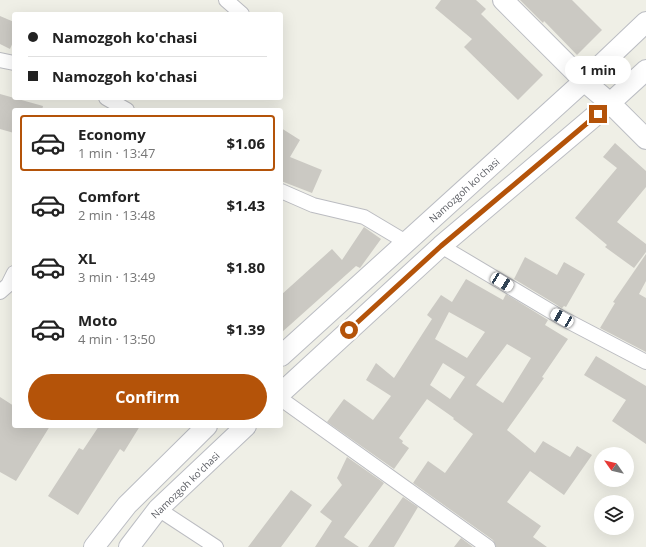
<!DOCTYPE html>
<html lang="en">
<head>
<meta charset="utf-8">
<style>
	:root { --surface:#fff; --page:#f6f6f6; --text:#222; --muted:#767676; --line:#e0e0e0; --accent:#b45309 }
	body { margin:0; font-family:"Open Sans",sans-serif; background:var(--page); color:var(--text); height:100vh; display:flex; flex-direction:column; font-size:15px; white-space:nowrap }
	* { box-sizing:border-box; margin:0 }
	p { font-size:13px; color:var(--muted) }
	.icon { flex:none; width:22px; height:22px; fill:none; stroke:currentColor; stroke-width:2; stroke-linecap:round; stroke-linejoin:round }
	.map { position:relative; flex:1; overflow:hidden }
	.details { position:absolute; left:12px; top:108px; width:271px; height:320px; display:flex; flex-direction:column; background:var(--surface); border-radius:4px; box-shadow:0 4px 16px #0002 }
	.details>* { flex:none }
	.top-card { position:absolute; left:12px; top:12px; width:271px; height:88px; border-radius:4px; box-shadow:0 4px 16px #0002; display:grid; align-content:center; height:88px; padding:0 16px; background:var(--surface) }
	.needle { width:26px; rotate:304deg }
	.fabs { position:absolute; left:594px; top:447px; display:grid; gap:8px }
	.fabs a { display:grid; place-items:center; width:40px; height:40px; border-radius:50%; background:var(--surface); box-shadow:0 4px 16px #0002; font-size:20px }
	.end { position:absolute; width:18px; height:18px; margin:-9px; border:5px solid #b45309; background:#fff; box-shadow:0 0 0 2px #fff }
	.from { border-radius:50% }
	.bubble { position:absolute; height:28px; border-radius:14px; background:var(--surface); box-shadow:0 4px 16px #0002; font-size:13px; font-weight:700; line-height:28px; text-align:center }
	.car { position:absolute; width:12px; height:24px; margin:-12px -6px; border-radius:5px; box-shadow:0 0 3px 1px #0007; background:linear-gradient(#fff 24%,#345 0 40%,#fff 0 76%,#345 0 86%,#fff 0) }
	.top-card b { display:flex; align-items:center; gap:14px; height:38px; font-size:15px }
	.top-card b+b { border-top:1px solid var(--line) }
	.top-card i { width:10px; height:10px; background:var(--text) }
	ul { padding:7px 0 0; list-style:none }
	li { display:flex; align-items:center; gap:12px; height:56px; margin:0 8px 6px; padding:0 8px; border:2px solid transparent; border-radius:4px }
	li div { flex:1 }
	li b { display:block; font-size:15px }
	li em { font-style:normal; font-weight:700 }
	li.active { border-color:var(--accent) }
	li>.icon { width:36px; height:36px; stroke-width:1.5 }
	.primary-button { display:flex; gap:8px; margin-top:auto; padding:8px 16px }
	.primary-button a { flex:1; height:46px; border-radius:24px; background:var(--accent); color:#fff; font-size:16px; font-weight:700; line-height:46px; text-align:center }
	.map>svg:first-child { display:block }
	.building { fill:#cbc9c3; fill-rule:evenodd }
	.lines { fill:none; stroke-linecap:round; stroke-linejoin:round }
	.street-casing { stroke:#bbbcc1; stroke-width:16 }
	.secondary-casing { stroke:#bbbdc3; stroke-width:22 }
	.street { stroke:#fff; stroke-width:14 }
	.secondary { stroke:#fff; stroke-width:20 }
	.route { stroke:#b45309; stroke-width:5 }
	.labels { text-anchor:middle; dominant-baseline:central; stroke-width:4; stroke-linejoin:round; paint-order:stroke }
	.street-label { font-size:10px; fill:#5e6066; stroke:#fff }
</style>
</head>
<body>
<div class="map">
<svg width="646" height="547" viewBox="0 0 646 547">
	<rect width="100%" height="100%" fill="#efefe6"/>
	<path class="building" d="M441 0H476L486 9 481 14 543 75 518 100 464 47 472 39 435 8Z
		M520 0H572L602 30 577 55 544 21 543 23Z
		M0 16 14 22V40L10 49 0 44Z
		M0 94 43 106 42 110H14V133L0 129Z
		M281 128 300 140 290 157 322 170 312 193 281 181Z
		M615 143 646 171V187L617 222 646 244V252L634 268 605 247 607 245 575 218 617 168 603 157Z
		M364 227 381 239 360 268 356 266 281 333V295L332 249 342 260Z
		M646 254V281L639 294 646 298V352L600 328 615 303 613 302Z
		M525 257 557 275 564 262 585 274 566 307 564 306 562 308 514 279Z
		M466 279 503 300 506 294 548 320 545 325 568 339 542 377 544 378 507 430 535 453 543 441 570 457 577 446 592 455 564 495 530 471 507 502 541 526 533 537 547 547H496L493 540 413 483 428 461 445 473 473 434 453 419 454 418 427 399 399 438 403 441 402 443 409 448 394 469 327 422 344 399 373 420 391 396 366 380 376 363 394 378 432 319 427 315 441 295 452 302ZM449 312 485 332 467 358 435 339ZM507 344 531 358 503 403 476 385ZM443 363 465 377 450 399 430 385Z
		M596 356 646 386V444L612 421 626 400 584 375Z
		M0 397 14 406V426H50L16 481 0 472Z
		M99 426H140L124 452 120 449 78 515 48 496 79 448 83 450Z
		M347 457 384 483 344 537 359 547H315L332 521 320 512 342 485 337 478Z
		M291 490 312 505 281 547H248Z
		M403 497 418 507 394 547H368Z
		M461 538 473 547H454Z"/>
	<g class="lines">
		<g class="street-casing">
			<path id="street" d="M226 0 242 14
				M0 60 14 63
				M106 98 127 110
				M281 191 313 205 364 217 406 242
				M441 246 562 318 646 362
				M0 292 8 285 14 273
				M281 399 488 547
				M158 509 216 547"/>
		</g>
		<g class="secondary-casing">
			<path id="secondary" d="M503 0 584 81 610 103 646 139
				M281 356 584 81 646 22
				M281 393 441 246 610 103 646 70
				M94 547 127 505 207 426
				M129 547 158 509 246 426"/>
		</g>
		<use href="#street" class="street"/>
		<use href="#secondary" class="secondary"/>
	</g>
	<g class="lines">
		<path class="route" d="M349 330 441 246 598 114"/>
	</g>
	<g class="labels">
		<g class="street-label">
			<text transform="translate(464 190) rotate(-42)">Namozgoh ko'chasi</text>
			<text transform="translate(185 485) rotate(-44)">Namozgoh ko'chasi</text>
		</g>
	</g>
</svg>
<div class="fabs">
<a><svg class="needle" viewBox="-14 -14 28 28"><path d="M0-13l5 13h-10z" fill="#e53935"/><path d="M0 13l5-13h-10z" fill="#767676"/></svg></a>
<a><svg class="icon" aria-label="layers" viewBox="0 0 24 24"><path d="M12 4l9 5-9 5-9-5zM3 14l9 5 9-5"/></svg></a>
</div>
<i class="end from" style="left:349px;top:330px"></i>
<i class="end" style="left:598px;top:114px"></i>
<div class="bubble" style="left:565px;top:56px;width:66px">1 min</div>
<i class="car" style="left:502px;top:282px;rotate:121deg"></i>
<i class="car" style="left:562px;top:318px;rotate:300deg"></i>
<div class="top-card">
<b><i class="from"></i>Namozgoh ko'chasi</b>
<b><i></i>Namozgoh ko'chasi</b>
</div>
<section class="details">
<ul>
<li class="active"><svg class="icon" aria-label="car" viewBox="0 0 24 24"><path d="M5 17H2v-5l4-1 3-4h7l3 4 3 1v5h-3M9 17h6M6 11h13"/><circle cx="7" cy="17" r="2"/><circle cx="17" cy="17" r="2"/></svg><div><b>Economy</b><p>1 min · 13:47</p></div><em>$1.06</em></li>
<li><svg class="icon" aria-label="car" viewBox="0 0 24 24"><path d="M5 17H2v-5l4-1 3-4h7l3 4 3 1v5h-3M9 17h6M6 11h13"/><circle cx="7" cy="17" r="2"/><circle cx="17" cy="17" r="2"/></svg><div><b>Comfort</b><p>2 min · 13:48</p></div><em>$1.43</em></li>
<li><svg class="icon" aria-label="car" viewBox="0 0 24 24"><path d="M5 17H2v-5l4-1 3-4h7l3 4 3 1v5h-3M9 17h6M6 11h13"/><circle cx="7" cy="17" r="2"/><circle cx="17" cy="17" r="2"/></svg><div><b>XL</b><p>3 min · 13:49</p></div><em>$1.80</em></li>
<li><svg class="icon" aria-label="car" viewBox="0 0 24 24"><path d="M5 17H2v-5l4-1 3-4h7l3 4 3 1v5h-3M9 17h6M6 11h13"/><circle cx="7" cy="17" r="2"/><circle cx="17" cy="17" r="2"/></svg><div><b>Moto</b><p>4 min · 13:50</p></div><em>$1.39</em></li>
</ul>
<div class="primary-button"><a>Confirm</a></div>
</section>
</div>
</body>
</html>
